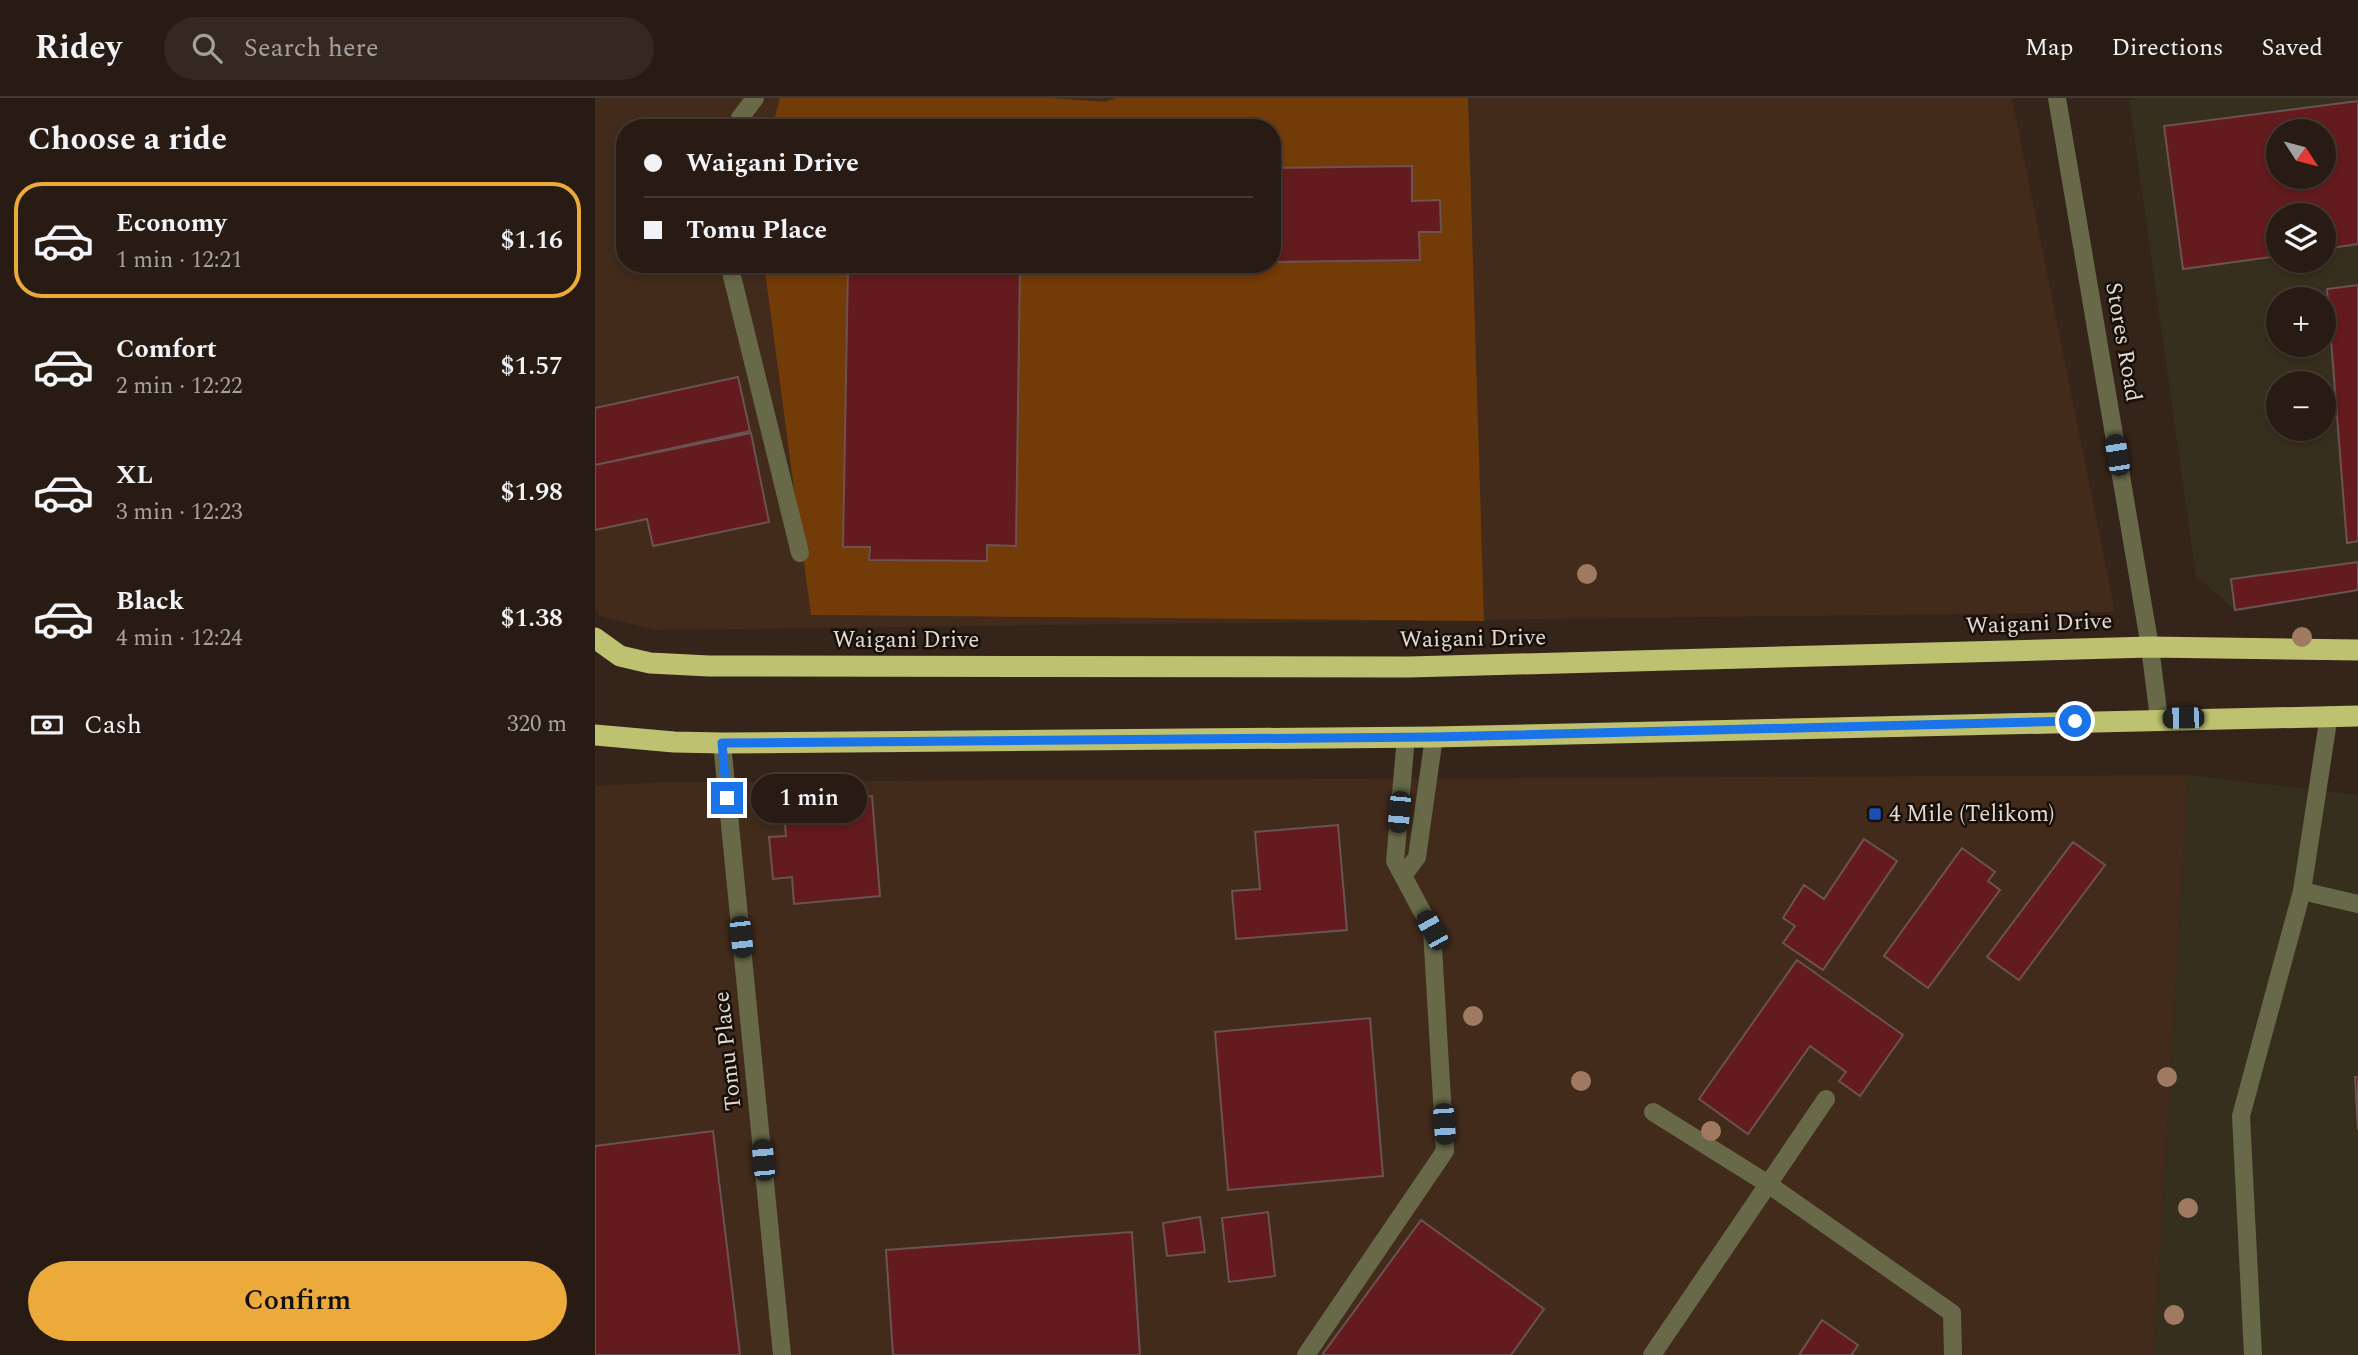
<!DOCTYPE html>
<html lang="en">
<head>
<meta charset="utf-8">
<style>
	:root { --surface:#281b13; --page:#342821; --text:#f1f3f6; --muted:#a5a1a0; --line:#443933; --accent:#ebaa39 }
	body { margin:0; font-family:Spectral,serif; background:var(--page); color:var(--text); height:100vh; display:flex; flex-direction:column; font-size:26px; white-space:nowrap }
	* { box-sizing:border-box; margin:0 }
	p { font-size:23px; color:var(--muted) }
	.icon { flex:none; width:38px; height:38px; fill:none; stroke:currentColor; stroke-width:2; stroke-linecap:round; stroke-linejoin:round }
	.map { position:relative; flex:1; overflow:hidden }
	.details { display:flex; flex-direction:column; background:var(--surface); width:595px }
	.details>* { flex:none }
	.guide { position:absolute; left:21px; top:21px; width:665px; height:154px; border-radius:28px; box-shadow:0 4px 10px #0003,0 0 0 2px var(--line); display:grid; align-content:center; height:154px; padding:0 28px; background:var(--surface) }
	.needle { width:46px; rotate:126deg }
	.buttons { position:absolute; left:1671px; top:21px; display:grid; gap:14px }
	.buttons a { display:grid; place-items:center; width:70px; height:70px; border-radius:50%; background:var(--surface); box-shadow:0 4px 10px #0003,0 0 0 2px var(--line); font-size:35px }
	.end { position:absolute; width:32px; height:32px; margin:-16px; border:9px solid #1a73e8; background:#fff; box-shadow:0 0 0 4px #fff }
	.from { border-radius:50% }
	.bubble { position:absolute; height:49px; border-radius:24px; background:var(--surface); box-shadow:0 4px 10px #0003,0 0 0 2px var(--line); font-size:23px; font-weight:600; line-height:49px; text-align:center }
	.car { position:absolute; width:21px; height:42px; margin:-21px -10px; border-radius:9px; box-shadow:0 0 5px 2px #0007; background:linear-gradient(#222 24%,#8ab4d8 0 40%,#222 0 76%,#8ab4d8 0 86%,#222 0) }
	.guide b { display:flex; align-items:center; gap:24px; height:66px; font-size:26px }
	.guide b+b { border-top:2px solid var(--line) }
	.guide i { width:18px; height:18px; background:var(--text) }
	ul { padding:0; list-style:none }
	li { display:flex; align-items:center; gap:21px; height:116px; margin:0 14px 10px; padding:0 14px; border:4px solid transparent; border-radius:28px }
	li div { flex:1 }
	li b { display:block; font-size:26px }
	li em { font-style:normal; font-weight:600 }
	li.selected { border-color:var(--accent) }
	li>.icon { width:63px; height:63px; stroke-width:1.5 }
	h2 { padding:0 28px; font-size:32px; line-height:84px }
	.pay { display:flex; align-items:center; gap:18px; height:77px; padding:0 28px; font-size:26px }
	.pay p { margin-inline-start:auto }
	.button { display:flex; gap:14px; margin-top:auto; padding:14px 28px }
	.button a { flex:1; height:80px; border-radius:42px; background:var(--accent); color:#111; font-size:28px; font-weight:600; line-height:80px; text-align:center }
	header { display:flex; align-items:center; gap:42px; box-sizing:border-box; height:98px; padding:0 35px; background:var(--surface); border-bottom:2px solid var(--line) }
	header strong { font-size:33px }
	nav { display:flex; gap:38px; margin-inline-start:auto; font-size:24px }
	.search { width:490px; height:63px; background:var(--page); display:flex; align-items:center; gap:18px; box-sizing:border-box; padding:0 24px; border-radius:38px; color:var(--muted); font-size:26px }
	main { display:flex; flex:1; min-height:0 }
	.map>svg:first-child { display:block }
	.commercial { fill:#372f1e; fill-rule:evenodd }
	.built { fill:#422b1b; fill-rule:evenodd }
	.green { fill:#733b07 }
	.building { fill:#641b1d; stroke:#6b5351; stroke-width:2; fill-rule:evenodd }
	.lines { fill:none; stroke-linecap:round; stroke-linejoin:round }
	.minor { stroke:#676949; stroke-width:18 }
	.highway { stroke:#bec170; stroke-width:21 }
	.tree { fill:#a07a60 }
	.route { stroke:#1a73e8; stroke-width:9 }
	.transit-dot { fill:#1a4fb4; stroke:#17100a; stroke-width:2.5 }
	.labels { text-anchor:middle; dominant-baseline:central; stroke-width:5; stroke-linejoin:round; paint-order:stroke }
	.street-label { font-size:23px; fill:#e4d9d1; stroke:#17100a }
	.poi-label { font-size:23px; fill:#e4d9d1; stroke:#17100a; text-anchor:start }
</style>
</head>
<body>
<header>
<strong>Ridey</strong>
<div class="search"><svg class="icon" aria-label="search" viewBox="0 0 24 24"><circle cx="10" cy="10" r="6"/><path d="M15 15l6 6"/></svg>Search here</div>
<nav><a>Map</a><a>Directions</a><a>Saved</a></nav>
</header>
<main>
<section class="details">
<h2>Choose a ride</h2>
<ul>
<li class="selected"><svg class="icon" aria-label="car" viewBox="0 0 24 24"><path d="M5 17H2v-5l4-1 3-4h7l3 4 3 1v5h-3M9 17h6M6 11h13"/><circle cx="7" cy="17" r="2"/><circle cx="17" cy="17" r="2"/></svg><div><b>Economy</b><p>1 min · 12:21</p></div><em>$1.16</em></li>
<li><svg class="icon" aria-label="car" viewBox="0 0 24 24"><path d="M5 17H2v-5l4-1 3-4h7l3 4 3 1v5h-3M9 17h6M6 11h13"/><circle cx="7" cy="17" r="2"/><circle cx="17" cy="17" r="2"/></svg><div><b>Comfort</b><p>2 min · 12:22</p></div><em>$1.57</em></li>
<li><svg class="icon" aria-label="car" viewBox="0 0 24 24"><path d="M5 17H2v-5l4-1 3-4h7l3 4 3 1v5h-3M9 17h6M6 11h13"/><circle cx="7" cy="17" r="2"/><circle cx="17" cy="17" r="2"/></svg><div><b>XL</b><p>3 min · 12:23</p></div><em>$1.98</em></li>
<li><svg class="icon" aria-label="car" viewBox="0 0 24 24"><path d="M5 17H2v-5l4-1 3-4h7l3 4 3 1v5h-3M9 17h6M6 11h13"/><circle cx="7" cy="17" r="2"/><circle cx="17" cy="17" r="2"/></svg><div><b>Black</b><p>4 min · 12:24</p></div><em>$1.38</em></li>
</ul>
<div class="pay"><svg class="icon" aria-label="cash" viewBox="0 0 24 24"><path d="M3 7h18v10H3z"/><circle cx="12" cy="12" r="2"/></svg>Cash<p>320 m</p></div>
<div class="button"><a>Confirm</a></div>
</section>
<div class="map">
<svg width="1763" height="1257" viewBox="0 0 1763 1257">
	<rect width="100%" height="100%" fill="#352419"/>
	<path class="commercial" d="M1541 0H1763V492L1640 512 1601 478 1534 2ZM1684 33H1729V79H1684ZM1684 117H1729V163H1684ZM1684 201H1729V247H1684ZM1684 285H1729V331H1684Z
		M1593 677 1763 697V1257H1559Z"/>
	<path class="built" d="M0 0H1417L1520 514 61 532 5 518 0 512ZM30 30H677V166H30Z
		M1593 677 1559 1257H0V688L66 684Z"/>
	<path class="green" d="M185 0H456L510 4 521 0H873L889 523 216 517 169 166H677V30H177Z"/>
	<path class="building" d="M1763 3V146L1729 151V117H1684V158L1588 171 1569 28ZM1684 33H1729V79H1684Z
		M817 68V103L845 102 846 134H824L825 162 677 164V70Z
		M253 166H425L421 448 392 447V463L274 462 275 449H248Z
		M1763 187V443L1752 445 1732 191Z
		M143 279 155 333 0 367V310Z
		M156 335 174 424 58 448 52 421 0 432V367Z
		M1763 464V492L1640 512 1636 481Z
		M277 698 285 798 199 806 197 779 178 781 174 739 191 738 188 705Z
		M743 727 752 832 641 841 637 793 665 791 660 734Z
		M1269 741 1302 763 1228 872 1188 845 1200 828 1188 820 1209 787 1229 801Z
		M1478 744 1510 767 1424 882 1392 859Z
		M1367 750 1400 774 1393 783 1405 792 1333 890 1289 858Z
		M1202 862 1308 937 1265 998 1244 983 1251 974 1215 948 1153 1036 1104 1001Z
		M775 920 788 1078 633 1092 620 934Z
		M1760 979H1763V1032Z
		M118 1033 145 1257H0V1048Z
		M673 1114 680 1178 634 1184 627 1120Z
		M605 1119 610 1154 572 1158 568 1125Z
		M826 1122 949 1211 916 1257H727Z
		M537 1134 545 1257H298L291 1152Z
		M1227 1222 1263 1247 1257 1256 1259 1257H1204Z"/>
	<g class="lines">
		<path class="minor" d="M1462 0 1555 549 1564 621
			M143 30 145 20 160 0
			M134 166 205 455
			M127 645 187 1257
			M808 778 822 759 839 639
			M1707 793 1763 806
			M1058 1014 1173 1086 1357 1215 1358 1257
			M711 1257 850 1053 837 832 800 763 811 639
			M1057 1257 1231 1001
			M1658 1257 1646 1018 1707 793 1734 617"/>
		<path class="highway" d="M0 540 25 558 55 565 114 568 814 569 1555 549 1763 552
			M0 637 79 644 127 645 839 639 1763 618"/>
	</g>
	<g class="tree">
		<circle cx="992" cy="476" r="10"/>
		<circle cx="1707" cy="539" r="10"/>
		<circle cx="878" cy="918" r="10"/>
		<circle cx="1572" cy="979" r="10"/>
		<circle cx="986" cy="983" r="10"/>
		<circle cx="1116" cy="1033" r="10"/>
		<circle cx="1593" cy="1110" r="10"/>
		<circle cx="1579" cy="1217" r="10"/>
	</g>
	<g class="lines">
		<path class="route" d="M132 700 127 645 839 639 1480 623"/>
	</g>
	<rect class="transit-dot" x="1273" y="709" width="14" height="14" rx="3.5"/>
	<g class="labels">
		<g class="street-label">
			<text transform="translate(1528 244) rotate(80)">Stores Road</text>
			<text transform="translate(1444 526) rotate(-2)">Waigani Drive</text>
			<text transform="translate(878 541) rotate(-1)">Waigani Drive</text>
			<text x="311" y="542">Waigani Drive</text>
			<text transform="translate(133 953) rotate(-96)">Tomu Place</text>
		</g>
		<g class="poi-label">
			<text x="1294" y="716">4 Mile (Telikom)</text>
		</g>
	</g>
</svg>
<div class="buttons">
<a><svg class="needle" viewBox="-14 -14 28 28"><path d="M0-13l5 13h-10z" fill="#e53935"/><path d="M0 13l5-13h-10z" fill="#a5a1a0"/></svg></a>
<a><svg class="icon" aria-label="layers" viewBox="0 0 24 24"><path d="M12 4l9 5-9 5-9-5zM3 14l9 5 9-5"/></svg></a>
<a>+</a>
<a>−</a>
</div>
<i class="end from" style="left:1480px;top:623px"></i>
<i class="end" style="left:132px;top:700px"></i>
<div class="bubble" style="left:156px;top:676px;width:116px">1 min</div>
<i class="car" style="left:1522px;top:357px;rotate:351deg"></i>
<i class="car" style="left:1588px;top:620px;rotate:269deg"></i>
<i class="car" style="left:804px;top:714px;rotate:185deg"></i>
<i class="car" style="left:837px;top:832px;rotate:331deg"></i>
<i class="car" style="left:146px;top:839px;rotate:174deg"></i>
<i class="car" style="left:849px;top:1026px;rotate:176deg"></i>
<i class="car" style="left:168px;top:1062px;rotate:355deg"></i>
<div class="guide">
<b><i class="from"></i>Waigani Drive</b>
<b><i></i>Tomu Place</b>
</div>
</div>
</main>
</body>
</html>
